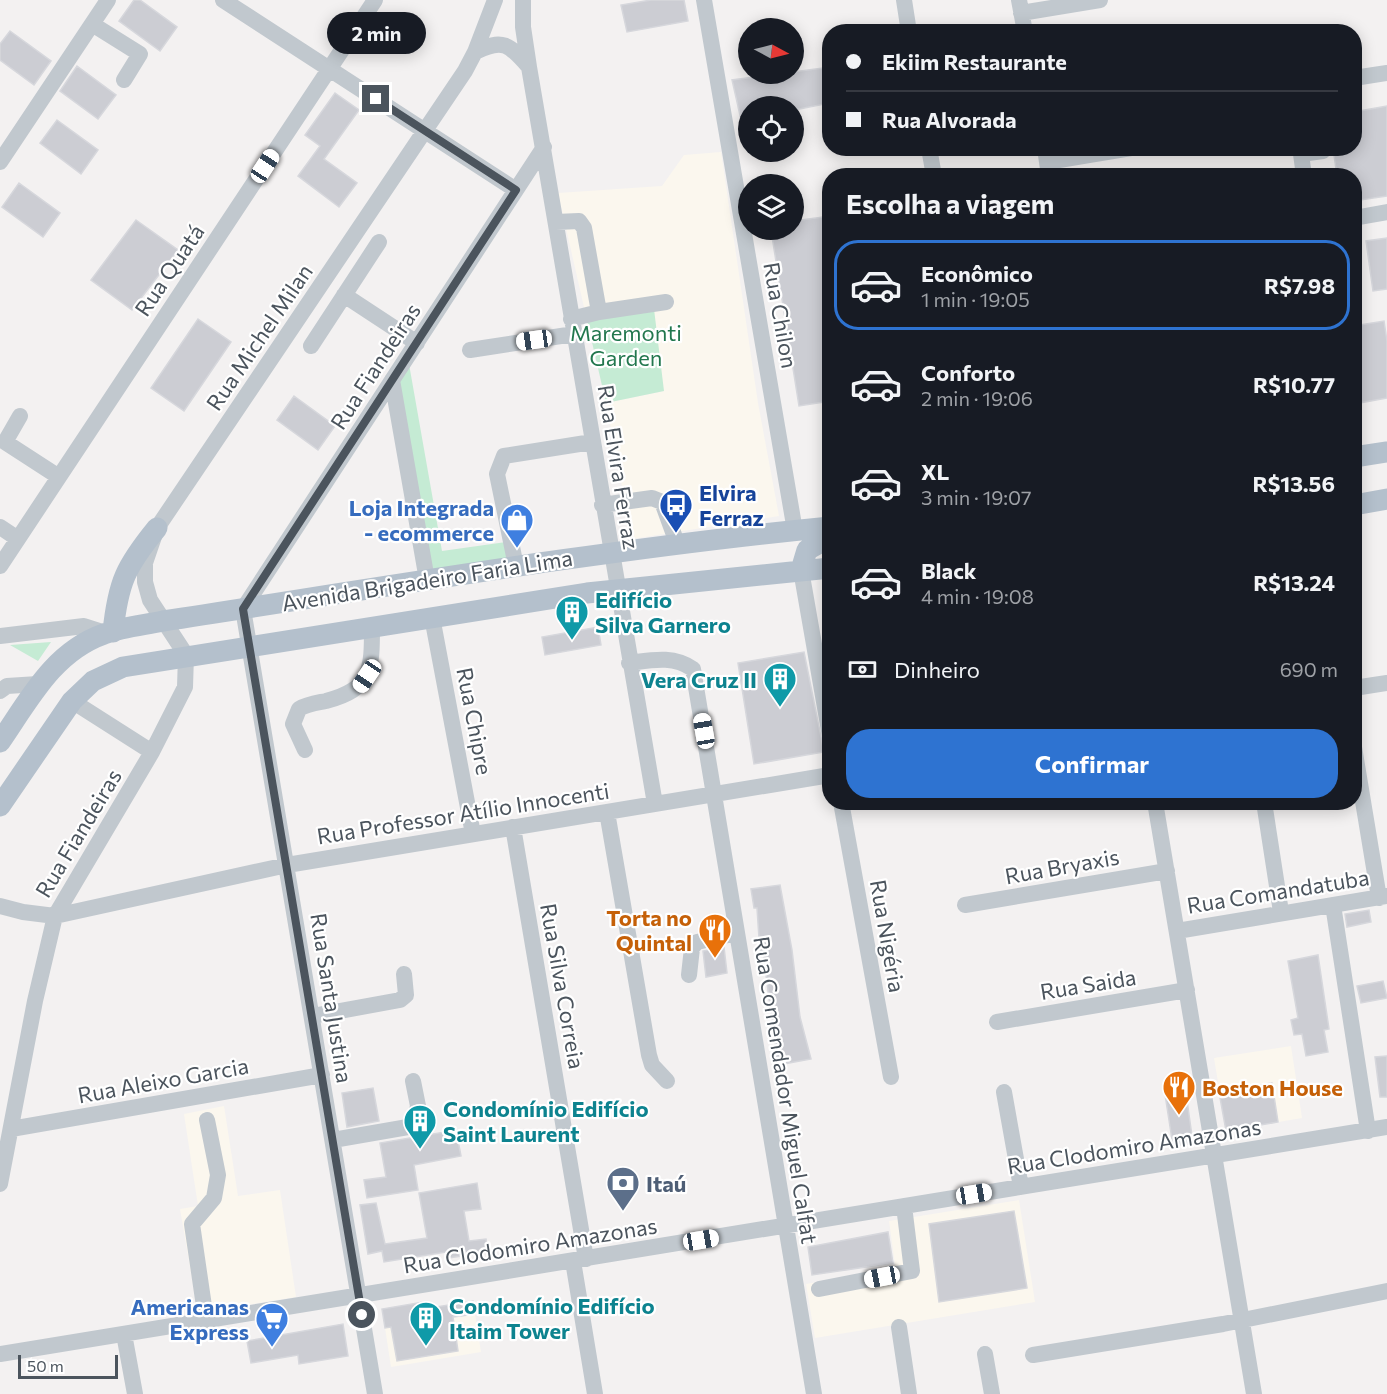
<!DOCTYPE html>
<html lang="pt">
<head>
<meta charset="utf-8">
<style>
	:root { --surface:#171b24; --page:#242831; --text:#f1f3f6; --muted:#9ea1a6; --line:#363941; --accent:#2e73d1 }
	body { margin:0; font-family:Commissioner,sans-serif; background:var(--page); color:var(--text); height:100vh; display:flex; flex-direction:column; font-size:22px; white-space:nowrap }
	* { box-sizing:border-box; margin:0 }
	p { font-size:20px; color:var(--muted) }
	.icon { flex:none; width:33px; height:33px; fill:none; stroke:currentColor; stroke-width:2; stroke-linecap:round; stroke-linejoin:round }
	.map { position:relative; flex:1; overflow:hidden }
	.panel { position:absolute; left:822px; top:168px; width:540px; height:642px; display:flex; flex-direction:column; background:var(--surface); border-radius:24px; box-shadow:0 3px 15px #0003 }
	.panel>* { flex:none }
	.guide { position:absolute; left:822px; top:24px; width:540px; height:132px; border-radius:24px; box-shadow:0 3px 15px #0003; display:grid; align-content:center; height:132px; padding:0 24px; background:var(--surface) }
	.needle { width:39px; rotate:97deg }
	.tools { position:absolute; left:738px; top:18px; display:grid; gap:12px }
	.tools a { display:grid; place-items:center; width:66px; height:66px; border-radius:50%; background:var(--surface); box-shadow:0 3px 15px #0003; font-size:30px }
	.scale { position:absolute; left:18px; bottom:15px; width:100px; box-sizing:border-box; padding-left:6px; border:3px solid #4b545d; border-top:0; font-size:16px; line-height:21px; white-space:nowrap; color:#4b545d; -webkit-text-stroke:4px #fff; paint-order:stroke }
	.end { position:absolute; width:27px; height:27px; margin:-14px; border:8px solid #4b545d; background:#fff; box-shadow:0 0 0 3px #fff }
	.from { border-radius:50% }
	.bubble { position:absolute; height:42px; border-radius:21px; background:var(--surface); box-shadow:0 3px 15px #0003; font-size:20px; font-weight:700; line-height:42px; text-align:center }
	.car { position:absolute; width:18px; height:36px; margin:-18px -9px; border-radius:8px; box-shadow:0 0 4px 2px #0007; background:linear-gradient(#fff 24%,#345 0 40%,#fff 0 76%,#345 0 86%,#fff 0) }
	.guide b { display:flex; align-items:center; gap:21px; height:57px; font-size:22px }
	.guide b+b { border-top:2px solid var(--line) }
	.guide i { width:15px; height:15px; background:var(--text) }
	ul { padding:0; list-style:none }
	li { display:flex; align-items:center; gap:18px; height:90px; margin:0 12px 9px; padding:0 12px; border:3px solid transparent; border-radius:24px }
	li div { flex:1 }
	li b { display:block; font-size:22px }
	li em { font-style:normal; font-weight:700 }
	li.on { border-color:var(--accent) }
	li>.icon { width:54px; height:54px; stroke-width:1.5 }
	h2 { padding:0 24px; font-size:27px; line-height:72px }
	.pay { display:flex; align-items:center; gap:15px; height:66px; padding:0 24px; font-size:22px }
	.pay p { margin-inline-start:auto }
	.cta { display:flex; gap:12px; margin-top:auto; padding:12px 24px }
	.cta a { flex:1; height:69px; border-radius:24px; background:var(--accent); color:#fff; font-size:24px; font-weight:700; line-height:69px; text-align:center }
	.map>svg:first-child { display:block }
	.commercial { fill:#fbf7ee }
	.green { fill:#c5ebd4 }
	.building { fill:#cccdd3; stroke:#d6d7dc; stroke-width:1.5 }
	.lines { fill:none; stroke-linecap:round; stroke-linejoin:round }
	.minor { stroke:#c1c8ce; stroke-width:16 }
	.major { stroke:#b4c0cc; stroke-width:21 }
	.route { stroke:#4b545d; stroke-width:8 }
	.labels { text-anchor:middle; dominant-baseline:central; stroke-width:4.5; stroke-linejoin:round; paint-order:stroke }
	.street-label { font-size:22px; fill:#4b545d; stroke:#fff }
	.park-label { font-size:22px; fill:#22774e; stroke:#fff }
	.transit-label { font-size:22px; font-weight:bold; fill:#164399; stroke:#fff; text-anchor:start }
	.shop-label { font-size:22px; font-weight:bold; fill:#366cbe; stroke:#fff; text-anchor:end }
	.culture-label { font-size:22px; font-weight:bold; fill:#0d838f; stroke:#fff; text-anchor:start }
	.food-label { font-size:22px; font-weight:bold; fill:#c56008; stroke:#fff; text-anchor:end }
	.service-label { font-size:22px; font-weight:bold; fill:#4e5e75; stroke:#fff; text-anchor:start }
</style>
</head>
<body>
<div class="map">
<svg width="1387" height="1394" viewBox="0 0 1387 1394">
	<rect width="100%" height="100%" fill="#f3f1f1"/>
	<path class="commercial" d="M721 152 758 403 779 516 632 539 606 403 664 391 586 316 558 193 662 186 684 155Z
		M1291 1046 1302 1118 1226 1131 1214 1058Z
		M224 1106 238 1196 280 1190 296 1297 198 1313 180 1209 198 1206 184 1114Z
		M1019 1200 1035 1302 815 1338 806 1284 892 1269 895 1265 889 1221Z
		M475 1314 481 1352 391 1367 385 1328Z"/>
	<path class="green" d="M654 309 664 391 606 403 586 316Z
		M409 364 442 551 506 542 509 560 431 573 398 383Z
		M51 642 38 661 10 645Z"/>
	<path class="building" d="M134 0H140L177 27 160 51 119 21Z
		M651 0H684L688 21 627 32 621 5Z
		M10 31 51 61 34 85 0 60V44Z
		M77 66 116 95 98 119 60 91Z
		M830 67V103L794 110V106H748V133H744L732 80Z
		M335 93 359 110 324 159 357 183 339 207 298 176 320 146 305 135Z
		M1387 106V196L1354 201V176H1337L1333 148H1354V112Z
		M57 120 98 150 81 174 40 143Z
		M19 183 60 213 43 237 2 207Z
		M830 216V401L799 406 771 230H794V221Z
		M136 220 178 250 132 310 91 280Z
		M1387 238V289L1373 291 1366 241Z
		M198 319 231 342 184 411 151 388Z
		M1384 321 1387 341V398L1354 404V326Z
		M294 396 335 426 318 450 277 420Z
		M598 627 601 645 545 655 542 637Z
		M804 652 824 752 754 764 738 663Z
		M780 885 792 950 800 1017 811 1059 778 1065 763 953H760L757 908H754L751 889Z
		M1369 910 1371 922 1347 927 1345 914Z
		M724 947 727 973 706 977 703 951Z
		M1318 955 1329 1029 1324 1030 1328 1052 1306 1056 1302 1034 1294 1035 1291 1020 1298 1018 1288 961Z
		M1383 981 1387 998 1361 1003 1357 986Z
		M1387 1056V1097H1380L1375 1057Z
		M1272 1083 1278 1122 1226 1131 1219 1092Z
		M1185 1086 1193 1143 1173 1146 1164 1088Z
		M373 1088 379 1121 347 1127 342 1093Z
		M456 1130 461 1156 414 1165 418 1190 367 1198 364 1180 386 1177 380 1143Z
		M477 1183 481 1209 464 1211 469 1241 486 1239 488 1252 449 1258 446 1252 384 1262 382 1251 368 1254 360 1205 376 1203 385 1244 427 1238 419 1193Z
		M1014 1211 1027 1288 939 1302 929 1224Z
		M888 1232 893 1263 812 1275 808 1247Z
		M473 1301 475 1314 453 1317 458 1351 397 1361 391 1327 385 1328 382 1309 423 1302 424 1309Z
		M343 1324 348 1356 299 1364 298 1355 251 1363 247 1341Z"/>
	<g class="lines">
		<path class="minor" d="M223 0 516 190
			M523 0V27L529 67 655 804
			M704 0 795 531
			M904 0 909 32
			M1019 0 1025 32
			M1021 13 1100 0
			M92 24 140 54 124 80
			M475 52C503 38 509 44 529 67
			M1354 78 1387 73
			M929 148 934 176
			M1045 148 1049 176
			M0 162 108 0
			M1047 162 1131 148
			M1304 176 1301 154 1323 151
			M1354 218 1387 212
			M556 222 579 221 584 228 599 312 571 319
			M344 295 417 343
			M599 312 666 302
			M311 346 379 242
			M470 350 574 334
			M392 380 427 580
			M20 416 5 442 59 477
			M602 505 652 498 662 502 677 543
			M0 527 18 539
			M0 566 375 0
			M516 566 497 474 504 456 592 442
			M801 570 830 736
			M432 617 473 834
			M0 636 84 626 106 633
			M629 663C652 660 673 655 693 669L814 1394
			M1354 688 1387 683
			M0 691 7 686 38 684
			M72 701 152 752
			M1354 747 1379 898
			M305 750 293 724 299 709C307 704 316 703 326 701 372 689 372 669 372 626
			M841 802 891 1077
			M1155 802 1254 1394
			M1264 802 1281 912
			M607 812 649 1055 652 1065 667 1081
			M513 827 586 1259
			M965 905 1167 871
			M1333 905 1368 1131
			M0 906 23 912 55 916 287 865 830 775
			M1177 931 1387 896
			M689 975 692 948 697 942 737 933
			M312 1016 400 1000 406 995 404 974
			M997 1022 1187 990
			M1004 1092 1021 1187
			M11 1129 322 1075
			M333 1140 408 1127 414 1123 418 1106 413 1081
			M0 1184 35 1001 55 916 152 752 185 687 186 655 150 600 145 582V563L157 528 465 71 475 52 495 0
			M573 1261 595 1394
			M819 1289 912 1271 904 1206
			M206 1320 192 1224 214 1198 218 1175 207 1120
			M899 1327 909 1394
			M124 1334 135 1394
			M0 1354 1387 1127
			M985 1354 992 1394
			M1033 1355 1223 1324 1387 1291
			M375 1394 243 609 544 147"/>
		<path class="major" d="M1354 457 1387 452
			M1354 505 1387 499
			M801 570 807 550 830 537
			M113 632C118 582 126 566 157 528
			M0 742C29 700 53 652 104 634 122 627 144 625 163 621 385 587 606 549 830 527
			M0 806 72 701 93 681 123 667 587 593 830 568"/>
	</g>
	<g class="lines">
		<path class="route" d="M362 1315 243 609 516 190 376 99"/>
	</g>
	<defs>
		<g id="bus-pin" transform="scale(1.725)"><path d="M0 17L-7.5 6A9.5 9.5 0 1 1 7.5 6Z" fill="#1a4fb4" stroke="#fff"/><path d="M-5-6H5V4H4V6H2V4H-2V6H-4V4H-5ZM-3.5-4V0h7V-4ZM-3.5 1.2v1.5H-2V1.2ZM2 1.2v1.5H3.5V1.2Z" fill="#fff"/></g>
		<g id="shop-pin" transform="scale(1.725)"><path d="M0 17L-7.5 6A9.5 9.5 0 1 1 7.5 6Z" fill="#3f7fe0" stroke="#fff"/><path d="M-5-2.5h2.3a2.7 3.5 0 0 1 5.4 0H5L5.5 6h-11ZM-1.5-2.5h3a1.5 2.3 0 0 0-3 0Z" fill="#fff"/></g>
		<g id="building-pin" transform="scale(1.725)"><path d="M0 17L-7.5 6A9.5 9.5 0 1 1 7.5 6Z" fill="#0f9aa8" stroke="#fff"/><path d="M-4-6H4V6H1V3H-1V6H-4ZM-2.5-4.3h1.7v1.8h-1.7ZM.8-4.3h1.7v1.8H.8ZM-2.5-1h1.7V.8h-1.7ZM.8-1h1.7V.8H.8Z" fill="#fff"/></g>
		<g id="restaurant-pin" transform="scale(1.725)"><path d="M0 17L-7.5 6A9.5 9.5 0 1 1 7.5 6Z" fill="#e8710a" stroke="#fff"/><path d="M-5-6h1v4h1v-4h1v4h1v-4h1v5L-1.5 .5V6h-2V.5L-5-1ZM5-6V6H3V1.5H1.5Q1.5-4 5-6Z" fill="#fff"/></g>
		<g id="bank-pin" transform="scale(1.725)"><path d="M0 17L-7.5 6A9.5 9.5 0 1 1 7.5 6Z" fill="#5c6f8a" stroke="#fff"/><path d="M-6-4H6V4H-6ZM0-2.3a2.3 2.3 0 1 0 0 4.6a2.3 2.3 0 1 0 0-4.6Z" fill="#fff"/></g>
		<g id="supermarket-pin" transform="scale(1.725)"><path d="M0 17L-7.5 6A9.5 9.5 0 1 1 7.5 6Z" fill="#3f7fe0" stroke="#fff"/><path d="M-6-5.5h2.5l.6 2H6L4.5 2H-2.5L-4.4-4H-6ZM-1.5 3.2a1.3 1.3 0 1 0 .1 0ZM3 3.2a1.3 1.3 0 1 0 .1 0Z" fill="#fff"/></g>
	</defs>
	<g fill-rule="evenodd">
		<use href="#bus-pin" x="676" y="505"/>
		<use href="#shop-pin" x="517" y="520"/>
		<use href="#building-pin" x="572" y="612"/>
		<use href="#building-pin" x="780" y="679"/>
		<use href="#restaurant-pin" x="715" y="930"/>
		<use href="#restaurant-pin" x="1179" y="1087"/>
		<use href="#building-pin" x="420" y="1121"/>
		<use href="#bank-pin" x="623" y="1183"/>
		<use href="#building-pin" x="426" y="1318"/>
		<use href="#supermarket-pin" x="272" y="1319"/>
	</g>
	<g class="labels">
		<g class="street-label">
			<text transform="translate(169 270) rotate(-56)">Rua Quatá</text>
			<text transform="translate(781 315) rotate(80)">Rua Chilon</text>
			<text transform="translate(259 337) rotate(-56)">Rua Michel Milan</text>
			<text transform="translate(375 366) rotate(-57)">Rua Fiandeiras</text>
			<text transform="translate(619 467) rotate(81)">Rua Elvira Ferraz</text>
			<text transform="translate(427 580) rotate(-9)">Avenida Brigadeiro Faria Lima</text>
			<text transform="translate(475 721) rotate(79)">Rua Chipre</text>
			<text transform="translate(463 813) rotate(-9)">Rua Professor Atílio Innocenti</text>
			<text transform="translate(78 833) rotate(-59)">Rua Fiandeiras</text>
			<text transform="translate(1062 866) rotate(-10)">Rua Bryaxis</text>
			<text transform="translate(1278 891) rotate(-9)">Rua Comandatuba</text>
			<text transform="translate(888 936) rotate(80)">Rua Nigéria</text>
			<text transform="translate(1088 984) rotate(-9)">Rua Saida</text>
			<text transform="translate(563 986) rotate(80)">Rua Silva Correia</text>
			<text transform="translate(332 998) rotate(81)">Rua Santa Justina</text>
			<text transform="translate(163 1080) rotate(-10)">Rua Aleixo Garcia</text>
			<text transform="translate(786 1090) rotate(81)">Rua Comendador Miguel Calfat</text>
			<text transform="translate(1134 1146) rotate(-9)">Rua Clodomiro Amazonas</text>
			<text transform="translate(530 1245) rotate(-9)">Rua Clodomiro Amazonas</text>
		</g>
		<g class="park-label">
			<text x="626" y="332">Maremonti<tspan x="626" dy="25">Garden</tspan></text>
		</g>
		<g class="transit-label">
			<text x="699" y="492">Elvira<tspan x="699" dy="25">Ferraz</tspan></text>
		</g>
		<g class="shop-label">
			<text x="494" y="507">Loja Integrada<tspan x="494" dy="25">- ecommerce</tspan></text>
			<text x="249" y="1306">Americanas<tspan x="249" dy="25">Express</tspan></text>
		</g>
		<g class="culture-label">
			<text x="595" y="599">Edifício<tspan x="595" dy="25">Silva Garnero</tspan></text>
			<text x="757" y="679" text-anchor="end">Vera Cruz II</text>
			<text x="443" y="1108">Condomínio Edifício<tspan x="443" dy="25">Saint Laurent</tspan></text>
			<text x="449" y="1305">Condomínio Edifício<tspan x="449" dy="25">Itaim Tower</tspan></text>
		</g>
		<g class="food-label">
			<text x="692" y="917">Torta no<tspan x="692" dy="25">Quintal</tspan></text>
			<text x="1202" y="1087" text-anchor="start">Boston House</text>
		</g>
		<g class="service-label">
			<text x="646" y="1183">Itaú</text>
		</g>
	</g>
</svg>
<div class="tools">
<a><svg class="needle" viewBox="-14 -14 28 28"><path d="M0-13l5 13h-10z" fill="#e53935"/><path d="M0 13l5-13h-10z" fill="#9ea1a6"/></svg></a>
<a><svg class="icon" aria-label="locate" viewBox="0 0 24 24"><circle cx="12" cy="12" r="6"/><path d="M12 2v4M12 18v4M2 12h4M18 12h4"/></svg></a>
<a><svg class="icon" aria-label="layers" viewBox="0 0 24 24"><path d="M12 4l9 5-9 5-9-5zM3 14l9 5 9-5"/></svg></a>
</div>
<div class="scale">50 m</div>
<i class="end from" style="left:362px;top:1315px"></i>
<i class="end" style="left:376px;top:99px"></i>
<div class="bubble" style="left:327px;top:12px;width:99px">2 min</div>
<i class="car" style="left:265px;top:166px;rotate:33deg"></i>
<i class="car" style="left:534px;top:340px;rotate:262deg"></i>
<i class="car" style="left:367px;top:676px;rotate:214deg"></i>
<i class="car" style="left:704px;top:731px;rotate:350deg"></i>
<i class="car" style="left:974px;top:1194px;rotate:81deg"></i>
<i class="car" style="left:701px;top:1240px;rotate:81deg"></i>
<i class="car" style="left:882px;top:1277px;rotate:259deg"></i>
<div class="guide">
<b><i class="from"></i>Ekiim Restaurante</b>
<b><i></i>Rua Alvorada</b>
</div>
<section class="panel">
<h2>Escolha a viagem</h2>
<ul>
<li class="on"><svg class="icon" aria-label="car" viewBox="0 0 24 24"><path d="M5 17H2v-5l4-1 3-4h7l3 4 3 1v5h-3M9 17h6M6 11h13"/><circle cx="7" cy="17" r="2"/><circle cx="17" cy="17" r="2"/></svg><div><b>Econômico</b><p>1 min · 19:05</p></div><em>R$7.98</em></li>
<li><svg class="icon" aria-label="car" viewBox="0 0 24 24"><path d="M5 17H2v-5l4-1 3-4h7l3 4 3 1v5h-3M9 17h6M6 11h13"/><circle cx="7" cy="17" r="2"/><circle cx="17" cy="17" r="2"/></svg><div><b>Conforto</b><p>2 min · 19:06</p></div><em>R$10.77</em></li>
<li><svg class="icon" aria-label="car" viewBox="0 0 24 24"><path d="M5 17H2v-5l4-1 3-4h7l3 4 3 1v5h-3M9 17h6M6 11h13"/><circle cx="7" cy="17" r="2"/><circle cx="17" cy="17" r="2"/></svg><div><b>XL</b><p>3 min · 19:07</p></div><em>R$13.56</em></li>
<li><svg class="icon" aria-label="car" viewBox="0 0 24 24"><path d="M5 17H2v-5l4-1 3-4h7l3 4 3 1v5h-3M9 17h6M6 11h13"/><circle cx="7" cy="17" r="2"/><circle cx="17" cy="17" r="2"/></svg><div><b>Black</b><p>4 min · 19:08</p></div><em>R$13.24</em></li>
</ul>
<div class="pay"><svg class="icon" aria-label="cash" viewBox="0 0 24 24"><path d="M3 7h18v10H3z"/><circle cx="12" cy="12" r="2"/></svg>Dinheiro<p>690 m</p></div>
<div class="cta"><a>Confirmar</a></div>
</section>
</div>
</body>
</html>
